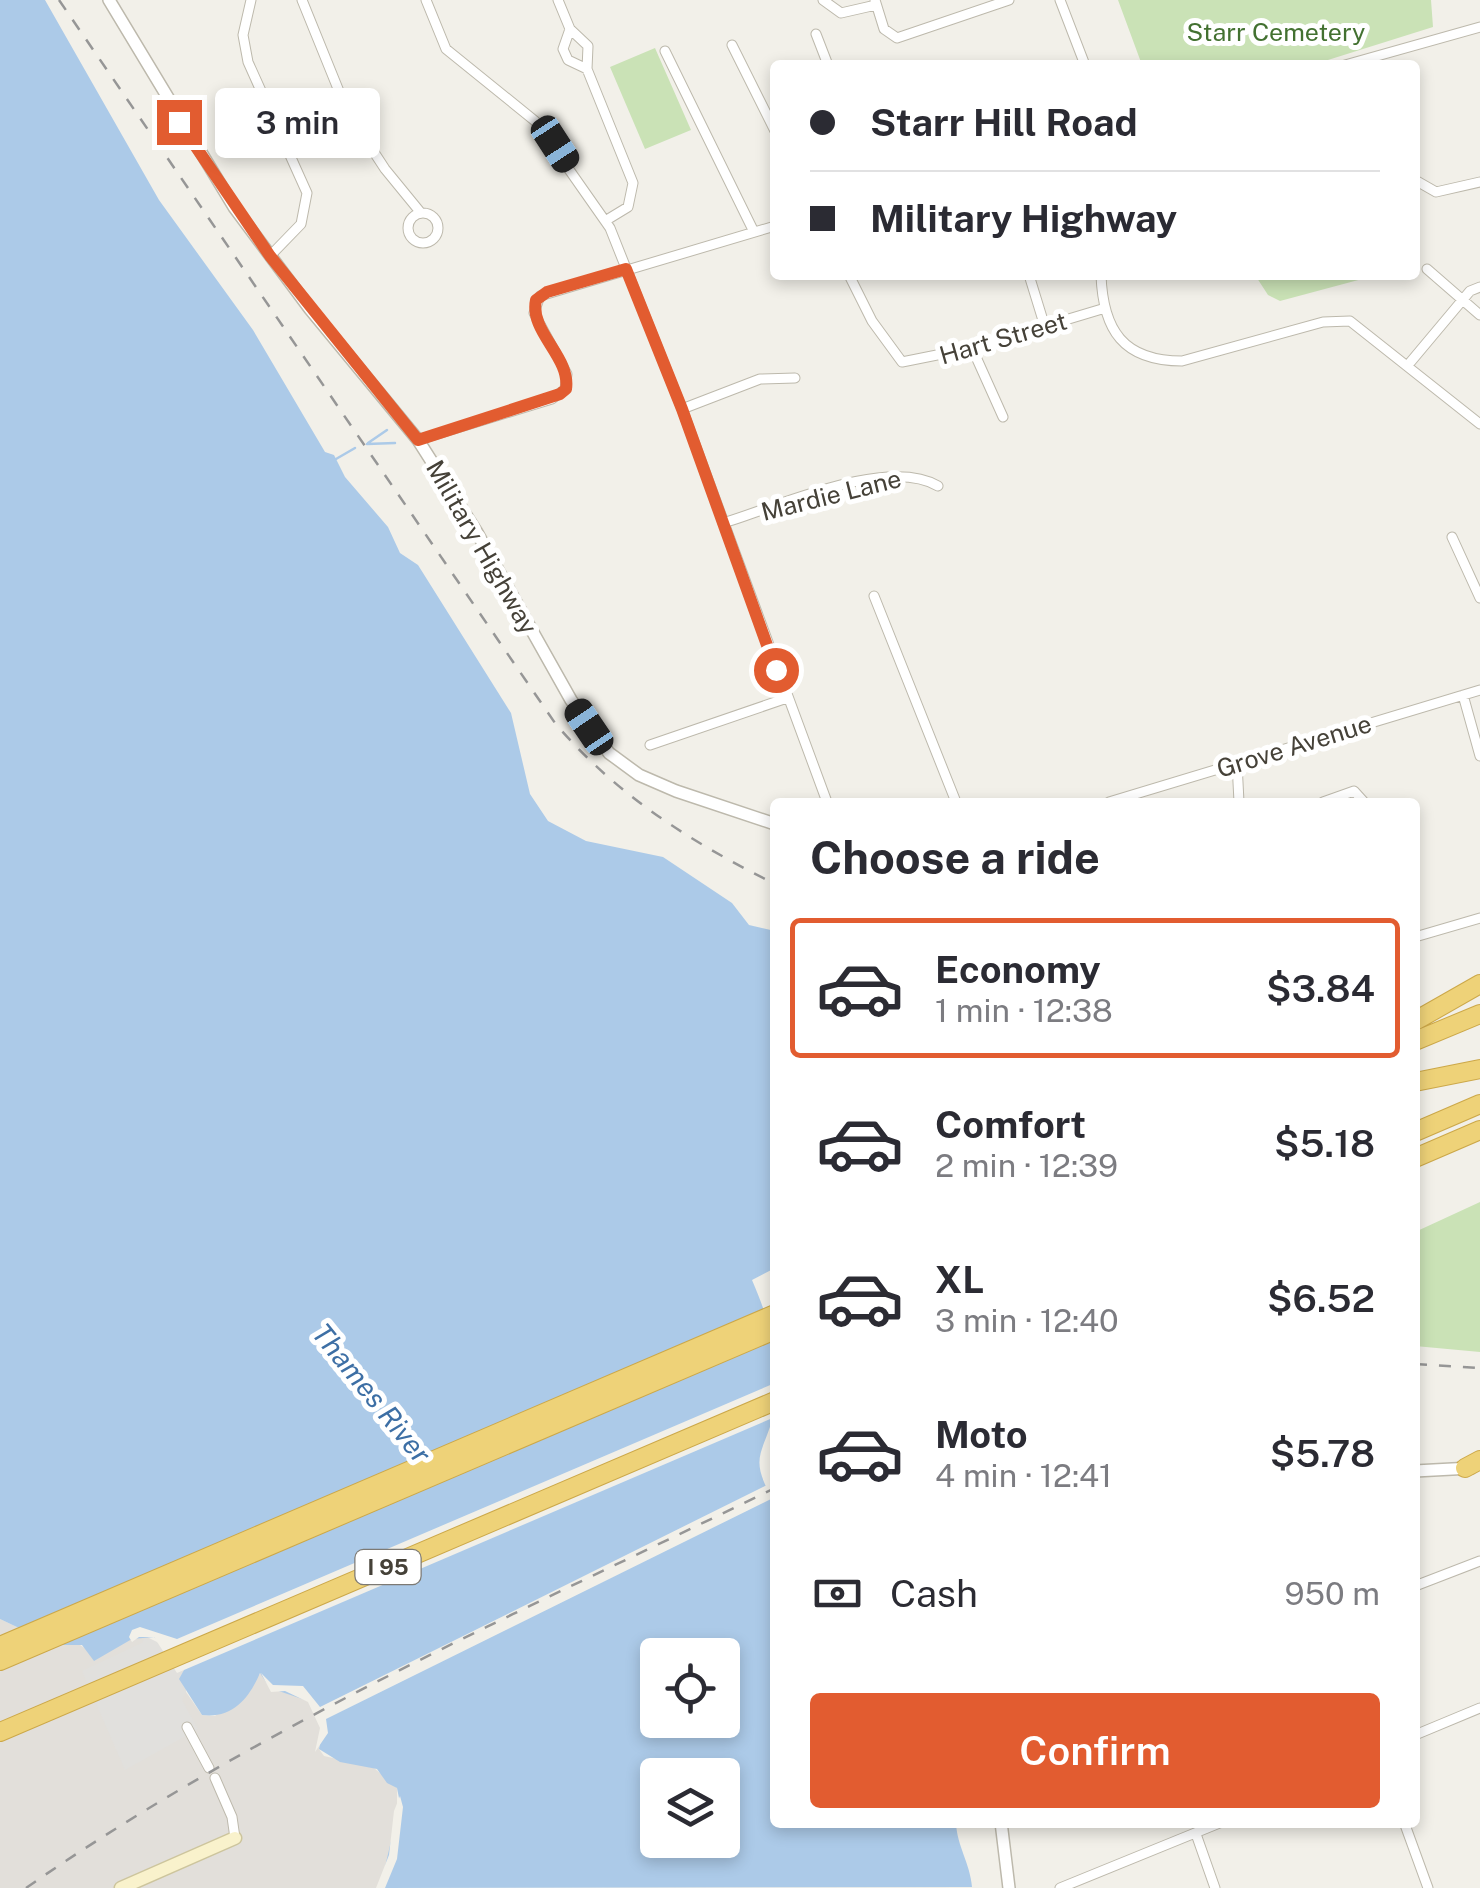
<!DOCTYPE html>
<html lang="en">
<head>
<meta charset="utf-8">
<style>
	:root { --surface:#fff; --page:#f7f7f7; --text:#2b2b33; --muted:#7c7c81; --line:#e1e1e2; --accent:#e25c30 }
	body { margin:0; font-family:"Public Sans",sans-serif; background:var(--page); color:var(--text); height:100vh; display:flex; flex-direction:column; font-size:38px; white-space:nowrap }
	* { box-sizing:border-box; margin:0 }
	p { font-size:32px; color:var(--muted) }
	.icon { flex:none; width:55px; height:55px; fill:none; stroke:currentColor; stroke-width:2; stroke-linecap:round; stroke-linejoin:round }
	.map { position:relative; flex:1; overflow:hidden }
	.sheet { position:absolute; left:770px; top:798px; width:650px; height:1030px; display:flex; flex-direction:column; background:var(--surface); border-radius:10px; box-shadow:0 5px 15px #0003 }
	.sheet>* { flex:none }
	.top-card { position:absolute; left:770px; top:60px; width:650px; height:220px; border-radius:10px; box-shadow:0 5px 15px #0003; display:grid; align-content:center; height:220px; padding:0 40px; background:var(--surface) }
	.tools { position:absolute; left:640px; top:1638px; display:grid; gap:20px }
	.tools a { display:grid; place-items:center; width:100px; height:100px; border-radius:10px; background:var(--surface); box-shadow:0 5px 15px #0003; font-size:50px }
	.end { position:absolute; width:45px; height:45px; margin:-22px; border:12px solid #e25c30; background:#fff; box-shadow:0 0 0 5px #fff }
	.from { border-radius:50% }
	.bubble { position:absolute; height:70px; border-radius:10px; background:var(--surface); box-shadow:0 5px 15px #0003; font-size:32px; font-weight:600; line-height:70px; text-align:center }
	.car { position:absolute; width:30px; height:60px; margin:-30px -15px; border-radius:12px; box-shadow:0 0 8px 2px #0007; background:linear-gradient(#222 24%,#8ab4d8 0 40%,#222 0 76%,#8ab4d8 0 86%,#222 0) }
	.top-card b { display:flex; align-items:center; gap:35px; height:95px; font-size:38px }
	.top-card b+b { border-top:2px solid var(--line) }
	.top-card i { width:25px; height:25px; background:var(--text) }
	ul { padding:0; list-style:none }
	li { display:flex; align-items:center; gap:30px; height:140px; margin:0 20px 15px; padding:0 20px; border:5px solid transparent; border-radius:10px }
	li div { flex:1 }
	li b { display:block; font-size:38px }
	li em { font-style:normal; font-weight:600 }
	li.current { border-color:var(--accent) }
	li>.icon { width:90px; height:90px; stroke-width:1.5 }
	h2 { padding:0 40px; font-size:45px; line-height:120px }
	.pay { display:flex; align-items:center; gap:25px; height:110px; padding:0 40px; font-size:38px }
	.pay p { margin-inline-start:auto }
	.cta { display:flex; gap:20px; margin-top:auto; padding:20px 40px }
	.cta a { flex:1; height:115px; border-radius:10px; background:var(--accent); color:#fff; font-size:40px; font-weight:600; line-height:115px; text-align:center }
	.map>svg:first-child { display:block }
	.industrial { fill:#e2dfda }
	.green { fill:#cae2b6 }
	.parking { fill:#e1e0dd }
	.water { fill:#accae8; fill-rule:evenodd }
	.pier { fill:#f2f0e9 }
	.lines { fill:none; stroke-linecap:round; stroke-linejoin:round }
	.stream { stroke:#accae8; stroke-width:2.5 }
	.minor-casing { stroke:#bdb9ac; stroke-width:11 }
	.tertiary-casing { stroke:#bdb9ac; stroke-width:14 }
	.secondary-casing { stroke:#cdc59d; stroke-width:15 }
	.motorway-casing { stroke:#cca849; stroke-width:20 }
	.minor { stroke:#fff; stroke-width:9 }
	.tertiary { stroke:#fff; stroke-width:11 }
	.secondary { stroke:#f9f2cc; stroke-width:12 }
	.motorway { stroke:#eed278; stroke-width:18 }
	.rail { stroke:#969696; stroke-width:2.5; stroke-dasharray:12 12; stroke-linecap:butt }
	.route { stroke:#e25c30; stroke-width:12 }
	.labels { text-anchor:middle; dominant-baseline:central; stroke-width:10; stroke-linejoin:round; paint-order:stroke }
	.shield { fill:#fff; stroke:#7d7a74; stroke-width:2.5 }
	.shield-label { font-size:22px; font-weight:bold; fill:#454138 }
	.park-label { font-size:25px; fill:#437131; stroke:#fff }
	.street-label { font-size:25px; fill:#454138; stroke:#fff }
	.water-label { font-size:28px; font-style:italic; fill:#3d6fa5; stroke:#fff }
</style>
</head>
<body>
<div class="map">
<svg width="1480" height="1888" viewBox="0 0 1480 1888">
	<rect width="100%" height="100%" fill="#f2f0e9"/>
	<path class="industrial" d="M0 1619 55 1645 77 1643 86 1649 145 1636 184 1670 186 1692 202 1715 215 1716 261 1673 284 1691 309 1700 323 1729 319 1749 324 1756 373 1767 397 1788V1832L380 1888H0Z"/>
	<path class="green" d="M1118 0H1431L1433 27 1312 65H1142Z
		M655 48 691 130 645 149 610 67Z
		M1255 275H1377L1280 301 1268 295Z
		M1480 1202V1352L1415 1346V1232Z"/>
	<path class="parking" d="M145 1636 163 1645 184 1670 186 1692 182 1700 198 1729 125 1770 82 1671 142 1643Z"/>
	<path class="water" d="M0 0H45L159 200 253 330 325 452 334 455 345 477 388 527 400 553 418 565 511 713 530 794 548 821 586 841 663 857 732 903 749 925 775 931V1268L752 1280C768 1317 786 1370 775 1411 763 1456 747 1456 775 1503V1822L956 1823C957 1846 970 1863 972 1887L380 1888 400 1803 397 1788 387 1783 377 1769 340 1762 319 1749 323 1729 311 1702 270 1688 260 1673C250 1696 234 1719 202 1715L179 1679 184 1670 154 1637 132 1639 94 1661 82 1645H55L0 1619ZM658 1655H722V1720H658ZM658 1775H722V1840H658Z"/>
	<path class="pier" d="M775 1383V1417L177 1673 154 1637H139L132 1642 129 1637 132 1630 140 1627 177 1639Z
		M769 1484 775 1497 326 1719 328 1733 315 1752 320 1728 308 1702 285 1691 271 1692 261 1673 273 1685 303 1686 320 1707Z
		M400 1796 403 1807 397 1859 385 1888H376L389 1855 394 1811Z"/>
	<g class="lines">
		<path class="stream" d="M368 443 387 430
			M367 444 395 443
			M336 459 355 448"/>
		<g class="minor-casing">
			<path id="minor" d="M251 0 243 35 248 62 307 193 301 224 270 256
				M302 0 347 111 385 169 421 213
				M426 0 446 49 535 121 610 228 682 409 827 802
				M558 0 570 29 588 46 587 69 633 183 628 207 605 221
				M823 0 841 13 876 5
				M875 0 884 29 897 38 1009 0
				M1060 0 1085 65
				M570 29 563 49 568 60 587 69
				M816 34 828 65
				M732 45 775 131
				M665 51 754 232
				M1345 65 1480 27
				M1415 180 1436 192 1480 182
				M408 228a15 15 0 1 1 30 0a15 15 0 1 1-30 0Z
				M1427 269 1480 315
				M849 275 872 321 902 362 972 348 1102 309
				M1029 275 1045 327
				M1101 275C1103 330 1123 361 1182 361L1323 322 1350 321 1480 424
				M972 348 1003 417
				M1408 365 1470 291 1480 287
				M682 409 760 379 795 378
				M418 440 552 399 565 389 567 374 534 313 540 296 775 226
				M723 523C777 507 887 456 938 486
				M1452 537 1480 598
				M874 596 956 802
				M1463 695 1480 756
				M650 745 787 698
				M1237 763 1239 802
				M1109 802 1480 690
				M1323 802 1354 791 1364 802
				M1415 937 1480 918
				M1415 1586 1480 1561
				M187 1727 209 1768
				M1415 1735 1480 1708
				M215 1778 232 1817 235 1838
				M1404 1822 1428 1888
				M1196 1834 1215 1888
				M1060 1888 1222 1822"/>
		</g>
		<g class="tertiary-casing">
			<path id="tertiary" d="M109 0 234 207 310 309 418 440 476 531 571 700 609 753 639 775 676 791 775 824
				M1415 1471 1471 1468
				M1001 1822 1009 1888"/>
		</g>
		<g class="secondary-casing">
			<path id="secondary" d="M121 1888 235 1838"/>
		</g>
		<g class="motorway-casing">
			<path id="motorway" d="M1415 1021 1480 984
				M1415 1041 1480 1014
				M1415 1082 1480 1069
				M1415 1132 1480 1104
				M1415 1158 1480 1130
				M1465 1468 1480 1460
				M0 1646 775 1314
				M0 1661 775 1330
				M0 1732 775 1401"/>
		</g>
		<use href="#minor" class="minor"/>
		<use href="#tertiary" class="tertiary"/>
		<use href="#secondary" class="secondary"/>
		<use href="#motorway" class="motorway"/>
		<path class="rail" d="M59 0 555 723C617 796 691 842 775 884
			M1415 1364 1480 1368
			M26 1888C259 1726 521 1612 775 1488"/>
	</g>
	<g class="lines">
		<path class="route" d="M179 122 270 256 418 440 560 394 566 389C571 357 529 332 536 300L547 292 626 269 682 409 776 670"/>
	</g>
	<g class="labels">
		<rect class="shield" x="355.5" y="1550" width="65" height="34" rx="8"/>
		<g class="shield-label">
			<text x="388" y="1567">I 95</text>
		</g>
		<g class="park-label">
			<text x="1276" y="32">Starr Cemetery</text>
		</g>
		<g class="street-label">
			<text transform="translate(1003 338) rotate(-16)">Hart Street</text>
			<text transform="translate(831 495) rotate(-14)">Mardie Lane</text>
			<text transform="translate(482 547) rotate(60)">Military Highway</text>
			<text transform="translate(1294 746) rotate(-17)">Grove Avenue</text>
		</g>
		<g class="water-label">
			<text transform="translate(372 1393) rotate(51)">Thames River</text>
		</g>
	</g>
</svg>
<div class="tools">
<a><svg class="icon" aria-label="locate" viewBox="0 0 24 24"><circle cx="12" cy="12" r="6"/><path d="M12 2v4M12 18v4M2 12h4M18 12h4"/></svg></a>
<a><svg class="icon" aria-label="layers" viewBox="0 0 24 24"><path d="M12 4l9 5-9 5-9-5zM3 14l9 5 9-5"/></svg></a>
</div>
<i class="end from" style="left:776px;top:670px"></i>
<i class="end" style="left:179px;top:122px"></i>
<div class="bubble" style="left:215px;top:88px;width:165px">3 min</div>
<i class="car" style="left:555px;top:144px;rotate:147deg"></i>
<i class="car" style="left:589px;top:727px;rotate:326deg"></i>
<div class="top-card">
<b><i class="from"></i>Starr Hill Road</b>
<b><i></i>Military Highway</b>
</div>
<section class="sheet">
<h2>Choose a ride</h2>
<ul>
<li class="current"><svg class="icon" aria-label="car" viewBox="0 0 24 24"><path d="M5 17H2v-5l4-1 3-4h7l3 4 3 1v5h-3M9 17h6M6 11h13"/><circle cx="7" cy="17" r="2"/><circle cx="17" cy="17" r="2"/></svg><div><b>Economy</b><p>1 min · 12:38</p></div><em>$3.84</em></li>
<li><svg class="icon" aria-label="car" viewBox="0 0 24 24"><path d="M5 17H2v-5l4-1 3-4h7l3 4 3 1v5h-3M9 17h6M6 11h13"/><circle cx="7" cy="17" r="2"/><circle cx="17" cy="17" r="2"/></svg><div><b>Comfort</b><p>2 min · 12:39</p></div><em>$5.18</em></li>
<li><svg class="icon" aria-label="car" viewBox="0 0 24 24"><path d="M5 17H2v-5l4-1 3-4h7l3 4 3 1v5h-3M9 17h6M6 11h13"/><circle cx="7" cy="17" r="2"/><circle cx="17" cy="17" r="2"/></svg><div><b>XL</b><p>3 min · 12:40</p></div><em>$6.52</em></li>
<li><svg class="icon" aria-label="car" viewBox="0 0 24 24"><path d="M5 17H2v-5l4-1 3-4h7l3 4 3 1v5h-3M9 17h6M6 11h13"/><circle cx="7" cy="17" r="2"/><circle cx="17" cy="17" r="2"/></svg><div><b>Moto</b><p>4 min · 12:41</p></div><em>$5.78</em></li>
</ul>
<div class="pay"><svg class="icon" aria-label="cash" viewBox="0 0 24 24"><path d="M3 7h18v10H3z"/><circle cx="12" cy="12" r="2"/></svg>Cash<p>950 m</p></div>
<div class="cta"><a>Confirm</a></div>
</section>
</div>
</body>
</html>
